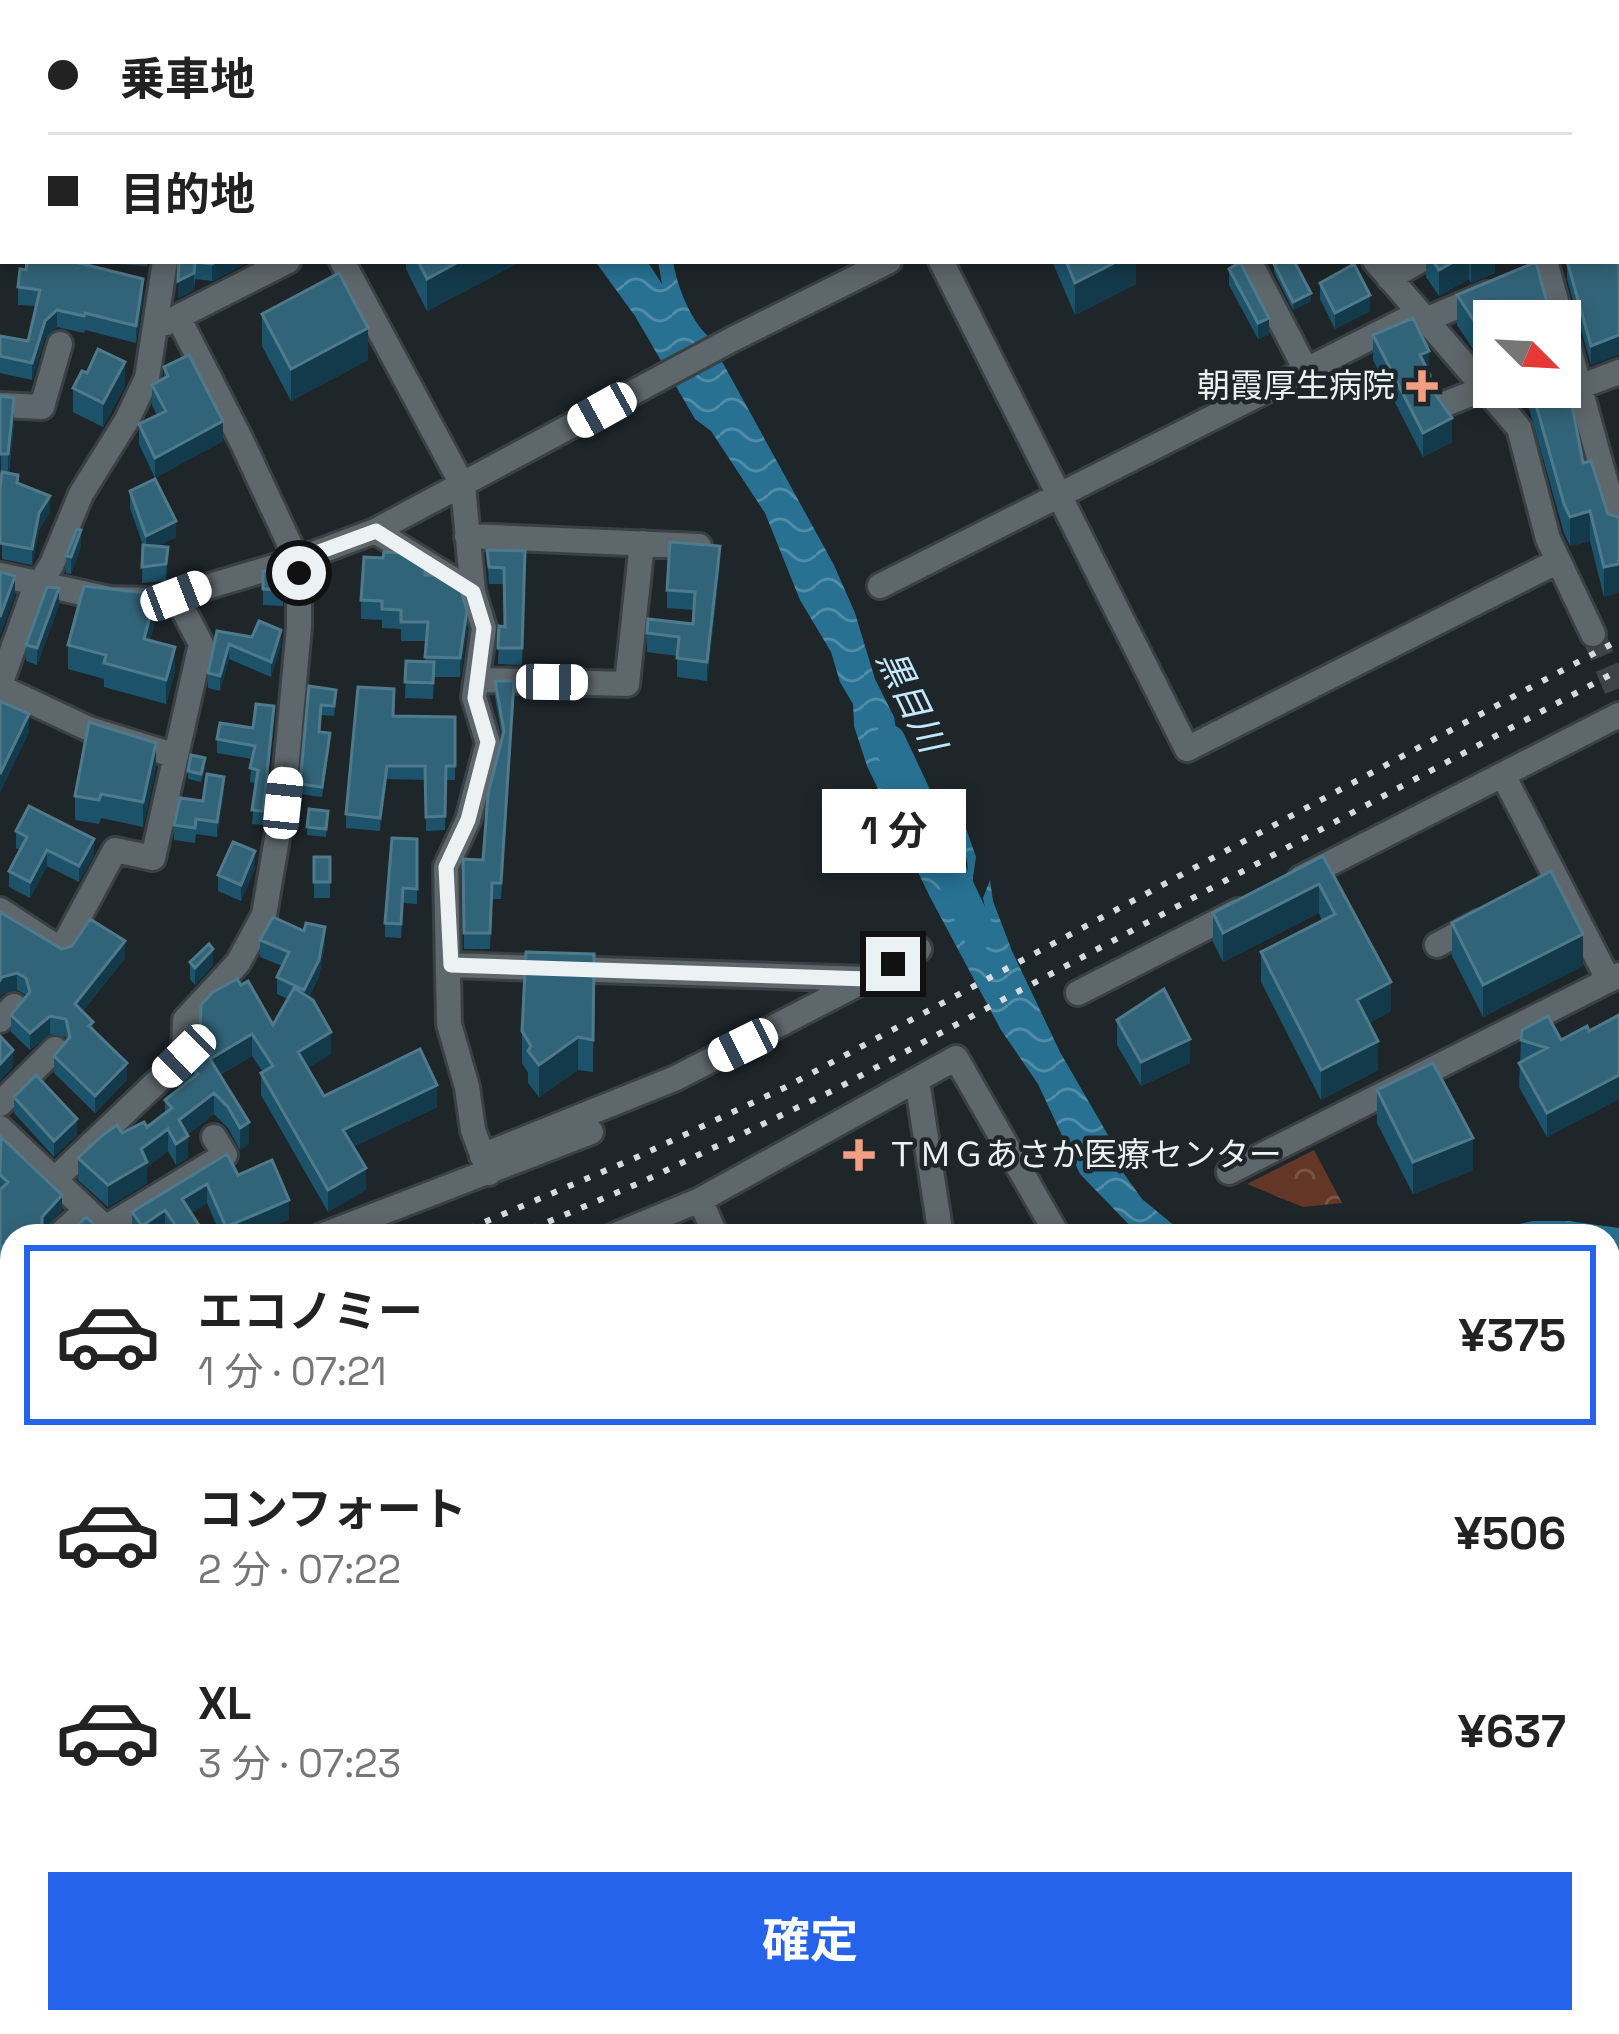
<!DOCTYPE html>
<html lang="ja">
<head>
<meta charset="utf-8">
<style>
	:root { --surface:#fff; --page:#f2f2f2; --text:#222; --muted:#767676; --line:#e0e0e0; --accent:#2563eb }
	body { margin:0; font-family:"Space Grotesk","Noto Sans JP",sans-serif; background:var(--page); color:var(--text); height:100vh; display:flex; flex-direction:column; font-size:45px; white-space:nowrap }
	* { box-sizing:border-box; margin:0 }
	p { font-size:39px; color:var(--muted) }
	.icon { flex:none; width:66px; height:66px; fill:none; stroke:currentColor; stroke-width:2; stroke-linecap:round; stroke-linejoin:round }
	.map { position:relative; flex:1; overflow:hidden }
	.sheet { position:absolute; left:0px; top:1224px; width:1620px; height:810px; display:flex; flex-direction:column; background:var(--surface); border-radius:36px 36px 0 0; box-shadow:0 6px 18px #0003 }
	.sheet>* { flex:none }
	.guide { position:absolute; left:0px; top:0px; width:1620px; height:264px; box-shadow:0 6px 18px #0003; display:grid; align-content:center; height:264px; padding:0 48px; background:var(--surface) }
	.needle { width:78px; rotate:114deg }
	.buttons { position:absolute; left:1473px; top:300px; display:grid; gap:24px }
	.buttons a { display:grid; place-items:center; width:108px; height:108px; border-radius:0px; background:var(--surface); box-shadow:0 6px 18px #0003; font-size:60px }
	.end { position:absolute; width:54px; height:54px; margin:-27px; border:15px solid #ecf1f4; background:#111; box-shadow:0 0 0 6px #111 }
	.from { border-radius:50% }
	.bubble { position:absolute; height:84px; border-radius:0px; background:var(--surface); box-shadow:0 6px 18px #0003; font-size:39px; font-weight:700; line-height:84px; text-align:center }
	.car { position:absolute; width:36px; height:72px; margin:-36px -18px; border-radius:15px; box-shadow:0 0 9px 3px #0007; background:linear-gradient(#fff 24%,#345 0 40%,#fff 0 76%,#345 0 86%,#fff 0) }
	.guide b { display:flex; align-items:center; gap:42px; height:114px; font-size:45px }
	.guide b+b { border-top:3px solid var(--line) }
	.guide i { width:30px; height:30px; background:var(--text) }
	ul { padding:21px 0 0; list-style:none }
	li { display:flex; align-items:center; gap:36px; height:180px; margin:0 24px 18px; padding:0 24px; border:6px solid transparent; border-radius:0px }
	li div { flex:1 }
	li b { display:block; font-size:45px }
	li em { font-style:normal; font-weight:700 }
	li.current { border-color:var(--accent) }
	li>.icon { width:108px; height:108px; stroke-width:1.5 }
	.action { display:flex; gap:24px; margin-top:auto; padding:24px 48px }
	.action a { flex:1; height:138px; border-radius:0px; background:var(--accent); color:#fff; font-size:48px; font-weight:700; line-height:138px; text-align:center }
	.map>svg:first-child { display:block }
	.grass { fill:#643625 }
	.forest { fill:url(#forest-crowns) }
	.water { fill:url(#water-waves) }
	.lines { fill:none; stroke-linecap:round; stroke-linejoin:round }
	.river { stroke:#287193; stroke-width:33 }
	.minor-tunnel { stroke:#3d4448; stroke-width:24; stroke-dasharray:24 12; stroke-linecap:butt }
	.minor-casing { stroke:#3a4144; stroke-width:30 }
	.minor { stroke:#5e676b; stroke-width:24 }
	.rail { stroke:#d6dbde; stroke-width:6; stroke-dasharray:6 12; stroke-linecap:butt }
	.wall { fill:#1c536a }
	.shaded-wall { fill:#133a4a }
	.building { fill:#326479; stroke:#4f7a8c; stroke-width:3 }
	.route { stroke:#ecf1f4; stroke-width:15 }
	.poi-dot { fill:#f3a082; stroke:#1e262a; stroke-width:4.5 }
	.labels { text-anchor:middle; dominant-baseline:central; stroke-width:9; stroke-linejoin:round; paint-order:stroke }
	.poi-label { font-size:33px; fill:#ecf1f4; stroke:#1e262a; text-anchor:end }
	.water-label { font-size:36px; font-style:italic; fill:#c3e7fc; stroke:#1e262a }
</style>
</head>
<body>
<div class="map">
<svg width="1619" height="2034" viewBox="0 0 1619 2034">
	<defs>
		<pattern id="forest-crowns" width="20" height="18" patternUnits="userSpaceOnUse" patternTransform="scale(3)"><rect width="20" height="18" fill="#643625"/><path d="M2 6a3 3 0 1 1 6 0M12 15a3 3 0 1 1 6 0" fill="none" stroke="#7a5445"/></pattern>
		<pattern id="water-waves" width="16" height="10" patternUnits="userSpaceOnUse" patternTransform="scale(3)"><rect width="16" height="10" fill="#287193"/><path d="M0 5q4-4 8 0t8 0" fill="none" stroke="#528da8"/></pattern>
	</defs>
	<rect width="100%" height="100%" fill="#1e262a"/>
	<path class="grass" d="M1619 1916V2034H1532L1530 2022H1608V1918Z
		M1206 2022H1507L1510 2034H1208Z"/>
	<path class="forest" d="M1314 1150 1342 1203 1303 1207 1247 1184Z
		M359 2022H578L586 2034H367Z"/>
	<path class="water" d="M595 261H647L662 284 658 261H673C677 286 690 319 708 336L834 565 855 613 875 679 894 717 898 741 912 768 901 787 929 845 960 894 959 873 968 871C967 837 945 818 938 793L960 811 976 857 971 890 981 925 990 931 983 898 990 880 993 901 1012 951 1060 1052 1108 1135 1112 1157 1142 1199 1187 1236H1140L1080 1174 1038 1084 1001 1030 930 897 867 766 854 726 853 704 840 682 831 652 800 600 765 513 711 431 695 419 635 316Z
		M1533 1221H1568L1619 1228V1260L1608 1257V1236H1464Z"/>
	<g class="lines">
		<path class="river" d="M889 741 979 933"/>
		<path class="minor-tunnel" d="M1593 634 1618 694"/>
		<g class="minor-casing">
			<path id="minor" d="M808 0 810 3
				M1174 0 1175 3
				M1296 0V3
				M1417 0 1418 3
				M1618 0 1619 5
				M334 3V0
				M767 3 773 0
				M1505 3 1515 0
				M0 7 3 13
				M0 63 3 61
				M0 85 3 86
				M1617 241H1619
				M342 261 463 486 473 592 484 628 474 697 488 743 468 820 446 867 449 1024 467 1087 473 1130 489 1173
				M941 261 1187 749 1556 562
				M1249 261 1306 370
				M1375 261 1519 428 1548 539 1593 634
				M1545 261 1619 531
				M1389 278 1419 261
				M1423 321 1487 294
				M166 323 288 261
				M1579 387 1619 372
				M1445 404 1485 388
				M0 405 42 407 60 344
				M375 531 473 592
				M467 536 699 546
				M0 575 110 599 149 600 176 596 297 560 375 531 731 340 889 261
				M880 586 1417 314
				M484 680 627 684 642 543
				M0 685 32 596 52 564 81 494 127 420 147 378 165 261
				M0 687 89 729 176 756
				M1503 775 1608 979
				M1301 878 1619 715
				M0 910 61 950 115 850 153 858 201 644 176 596
				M1437 945 1480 922
				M451 965 867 979 919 949
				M1078 993 1238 911
				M0 1020 14 1006
				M917 1080 941 1236
				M0 1104 55 1049
				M0 1128 114 1236
				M482 1156 676 1078 865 980
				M1229 1172 1619 975
				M53 1181 184 1056 185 1020 238 963 264 915 283 803 299 627V573L297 560 241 440 179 319
				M700 1200 716 1236
				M105 1228 225 1155 214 1137
				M58 1236 87 1210
				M321 1236 591 1132
				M613 1236 700 1200 956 1058 1058 1236
				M1608 1501 1619 1499
				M0 1738 12 1762
				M0 1859 12 1851
				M121 2022 123 2034
				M633 2022 640 2034
				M862 2022 864 2034"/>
		</g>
		<use href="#minor" class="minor"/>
		<path class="rail" d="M452 1236 635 1158 786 1087 1619 640
			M515 1236 644 1181 834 1090 1619 670
			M0 1388 12 1384
			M0 1423 12 1419"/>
	</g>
	<path class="wall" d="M15 0 235 2 238 0H320V3H16Z
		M0 90 3 91V232L0 230Z
		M107 261H149L147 266 118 264Z
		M179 261H251L212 281 195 279 194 290 178 298Z
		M406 261H522L427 311 406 269Z
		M1052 261H1136V284L1075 315Z
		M1426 261H1495V273L1471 283 1469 279 1439 296 1426 277Z
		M1567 261H1617L1591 365 1567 279Z
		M1274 264 1311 301 1293 310 1274 272Z
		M1229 269 1269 334 1258 339 1229 285Z
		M26 270 143 296 136 343 85 330 84 333 57 327 45 338 32 380 0 373V336L28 341 36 306 18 305V287Z
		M1320 283 1370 311 1335 329 1320 299Z
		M1457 295 1494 321V372L1481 345 1473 349 1457 325Z
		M262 314 368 360 291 401 262 346Z
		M1373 335 1429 351V385L1452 442 1423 457 1373 360Z
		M164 367 223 441 155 478 139 444V424L157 415 152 405V385L164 378Z
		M125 386 103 427 73 412V388Z
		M1523 387H1560L1583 463 1608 514 1604 597 1590 541 1570 546 1564 533Z
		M0 396 14 422 9 473 50 512 39 530 32 565 2 559Z
		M130 491 176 537 158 546 168 547 166 581 142 583 143 545 130 508Z
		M81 546 71 574 66 573V556Z
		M487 550 525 551 522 665 498 664 499 626 505 627 504 584H489Z
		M720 565 707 681 677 677V656L647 652V633L693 624 694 610 667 608V590Z
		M263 571H283V606L263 605Z
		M425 575 467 629 460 677H434L433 699 405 698 406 661 425 662 426 641H401V629L382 628V620L361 619V600Z
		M59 605 37 665 26 661V645Z
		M156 618 150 640 175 671 166 704 104 687V679L68 669V645Z
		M217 631 281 645 271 677 229 659 220 691 208 688V673Z
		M495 681 514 697 501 899H492L490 949H464L463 859 483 860 502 738 495 697Z
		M309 686 336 700 334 716 321 715 320 732 330 743 322 797 300 794Z
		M393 716 455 717V780H446L445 830 426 831 425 780 387 779 380 831 346 828V814Z
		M274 719 263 825 252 824 256 783 250 782 252 759 217 753V739Z
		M156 767 143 827 101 818 99 824 75 820V796Z
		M205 767 201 782 188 779V771Z
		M224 792 217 837 196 834 195 843 174 840V825L203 801Z
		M309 809 328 811 326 837 307 835Z
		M16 831 94 855 79 882 47 866 30 898 9 887V871L20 850 16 848Z
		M417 839V904L403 903 401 938 385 937V923Z
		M1323 856 1391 1011 1369 1023 1378 1070 1321 1100 1261 982V952L1322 921 1319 913 1223 962 1213 942V913Z
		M314 857H330V898H314Z
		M255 868 241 901 218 891V875Z
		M0 912 62 949 125 958 83 1011 127 1080 95 1113 54 1073V1056L67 1041 66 1037 50 1034 30 1050 11 1032V1015L26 995 17 990 2 994 0 997Z
		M1452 923 1583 966 1483 1017 1452 956Z
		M260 940 325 943 319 976 309 997 331 1054 307 1068 324 1096 437 1107 353 1147 366 1190 328 1212 261 1095V1073L263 1072 252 1056 220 1075 249 1144 240 1150 228 1128 214 1114 187 1135 188 1158 176 1165 168 1151 147 1167V1183L108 1207 78 1180V1158L122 1133 147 1127 165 1113V1100L185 1084 182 1081V1059L273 1025 288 999 277 994V977L282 966 260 957Z
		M594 954 593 1072 578 1070 539 1097 528 1083V1073L522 1063V1031Z
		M190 962 213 965 195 985 190 979Z
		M1619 1015V1099L1547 1137 1519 1087 1521 1040H1561L1589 1031Z
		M1117 1020 1190 1063 1141 1086 1117 1045Z
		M1377 1090 1473 1170 1413 1194 1377 1123Z
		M14 1097 77 1135 54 1157 14 1113Z
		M0 1138 62 1210 45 1229 52 1236H12V1261L0 1272Z
		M238 1175 289 1219 250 1236H221L207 1203 191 1213 206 1236H169L165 1229 155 1236H136L132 1231V1212Z
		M12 1296V1344L0 1346V1298Z
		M12 1429V1517L0 1497V1437Z
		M12 1621V1716L6 1720 0 1712V1629Z
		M1619 1660V1826L1608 1828V1662Z
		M12 1791V1836L3 1837 0 1797Z
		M265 2022H358V2032L355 2034H265Z
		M600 2022H622L630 2034H606Z"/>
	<path class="shaded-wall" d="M1437 0H1459L1451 3H1437Z
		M1617 190H1619V224L1617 225Z
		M218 261H251L212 281V264Z
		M460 261H522L427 311V279Z
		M1118 261H1136V284L1075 315V283Z
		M1455 261H1469V279L1439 296V270Z
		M1471 261H1495V273L1471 283Z
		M194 273V290L178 298V281Z
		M143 279V296L136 343V326Z
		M1311 293V301L1293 310V302Z
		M1370 295V311L1335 329V313Z
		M57 310V327L45 338 32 380V363L45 321Z
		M1481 315V345L1473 349V319Z
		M1269 318V334L1258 339V323Z
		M368 328V360L291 401V369Z
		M1619 335V355L1591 365V346Z
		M1429 351V375L1420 355Z
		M125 362V386L103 427V403Z
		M14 398V422L8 478V454Z
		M1452 418V442L1423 457V433Z
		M223 421V441L155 478V458Z
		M50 496V512L39 530 32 565V549L39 513Z
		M1590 511V541L1570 546V517Z
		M176 521V537L146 552V536Z
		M81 530V546L71 574V557Z
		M720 546V565L707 681V662Z
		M1619 553V593L1604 597V567Z
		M15 576V595L0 636V617Z
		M59 588V605L37 665V648Z
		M156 594V618L144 663V639Z
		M467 610V629L460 677V658Z
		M281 630V645L271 677V662Z
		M229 644V659L220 691V676Z
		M175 647V671L166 704V680Z
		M274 706V719L263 825V811Z
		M29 714V733L0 793V774Z
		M156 743V767L143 827V802Z
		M387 766V779L380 831V818Z
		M224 777V792L217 837V822Z
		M94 839V855L79 882V866Z
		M47 850V866L30 898V882Z
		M255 851V868L241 901V885Z
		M1319 884V913L1223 962V933Z
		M325 927V943L319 976 304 1007V990Z
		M1583 934V966L1483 1017V985Z
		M125 941V958L75 1021V1004Z
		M213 949V965L195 985V968Z
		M17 973V990L2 994 0 997V980L2 977Z
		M1391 982V1011L1357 1029V1000Z
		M50 1016V1034L30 1050V1033Z
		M331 1032V1054L298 1073V1052Z
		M252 1034V1056L210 1080V1059Z
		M578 1037V1070L539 1097V1065Z
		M1190 1039V1063L1141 1086V1062Z
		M1378 1041V1070L1321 1100V1070Z
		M13 1050V1067L0 1081V1064Z
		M127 1063V1080L95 1113V1096Z
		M1619 1075V1099L1547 1137V1113Z
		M437 1085V1107L343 1152V1130Z
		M214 1093V1114L179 1141V1120Z
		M77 1119V1135L54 1157V1141Z
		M249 1122V1144L240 1150V1128Z
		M168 1129V1151L147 1167V1183L108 1207V1185L141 1149Z
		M188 1136V1158L176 1165V1144Z
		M1473 1138V1170L1413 1194V1162Z
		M366 1168V1190L328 1212V1190Z
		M207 1184V1203L182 1219V1199Z
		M62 1195V1210L42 1232V1217Z
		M289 1200V1219L250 1236H226V1227Z
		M165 1210V1229L155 1236H142V1226Z
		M12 1246V1261L0 1272V1257Z
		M12 1697V1716L6 1720V1701Z
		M3 1759V1776L0 1778V1761Z
		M3 1820V1837L0 1840V1822Z
		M313 2022H342V2034H296Z
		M344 2022H358V2032L344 2034Z"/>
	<path class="building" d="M18 0 74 2 76 0H226L235 2 238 0H262V3H17Z
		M1195 0H1285V3H1196Z
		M1332 0H1398L1386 3H1319Z
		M1585 0H1607L1608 3H1586Z
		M1619 75V190H1617V76Z
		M0 90 3 91V127L0 135Z
		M0 141 3 142V215L0 213Z
		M1619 255V335L1591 346 1567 261H1617V256Z
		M27 261H71L143 279 136 326 85 313 84 316 57 310 45 321 32 363 0 356V336L28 341 40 290 18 287 20 269 26 270Z
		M179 261H218L212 264 195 262 194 273 178 281Z
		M418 261H460L427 279Z
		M1066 261H1118L1075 283Z
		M1280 261H1294L1311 293 1293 302 1274 264Z
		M1433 261H1455L1439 270Z
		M1240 262 1269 318 1258 323 1229 269Z
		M1536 262 1552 321H1494V342L1481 315 1473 319 1457 295Z
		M1354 264 1370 295 1335 313 1320 283Z
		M339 273 368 328 291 369 262 314Z
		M1413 318 1429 351 1420 355 1430 375 1429 385 1452 418 1423 433 1373 335Z
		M98 349 125 362 103 403 73 388 82 371 87 373Z
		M189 355 223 421 155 458 139 424 166 411 152 385 168 376 164 367Z
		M1560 358H1563L1583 463 1591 461 1608 514 1619 517V564L1604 567 1590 511 1570 517 1564 504 1531 387H1560Z
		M0 396 14 398 8 454H0Z
		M2 472 18 475 17 483 50 496 39 513 32 549 0 543V489Z
		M155 479 176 521 146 536 130 491Z
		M77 529 81 530 71 557 66 556Z
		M670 542 720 546 707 662 677 658 679 637 647 633 648 619 693 624 695 592 667 590Z
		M143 545 168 547 166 564 142 567Z
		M403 549 425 562V575H445L459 584 467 610 460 658 425 657 428 622H401V610L382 609V601L361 600 364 557 383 558 384 552 402 553Z
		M487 550 525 551 522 648H498L499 626 505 627 504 568 489 567Z
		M263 571H283V590L263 589Z
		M0 572 15 576 0 617Z
		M84 586 156 594 144 639 175 647 166 680 104 663 106 655 68 645Z
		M47 587 59 588 37 648 26 645Z
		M259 621 281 630 271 662 229 644 220 676 208 673 217 631 252 637Z
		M406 661 434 662 433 683 405 682Z
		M495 681H514L501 883H492L490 933H464L463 859 483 860 488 794 504 731Z
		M309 686 336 690 334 706 321 705 319 732 330 733 322 787 300 784Z
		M358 687 394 689 393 716 455 717V766H446L445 816 426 817 425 766H387L380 818 346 814Z
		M0 701 29 714 0 774Z
		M256 704 274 706 263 811 252 810 258 770 250 768 255 746 217 739 220 723 253 728Z
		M89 722 156 743 143 802 101 794 99 800 75 796Z
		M191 755 205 758 201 774 188 771Z
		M207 774 224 777 217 822 196 819 195 828 174 825 180 798 203 801Z
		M29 806 94 839 79 866 47 850 30 882 9 871 27 837 16 831Z
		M309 809 328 811 326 829 307 827Z
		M392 838 417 839V889L403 888 401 924 385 923Z
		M233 842 255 851 241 885 218 875Z
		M1323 856 1391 982 1357 1000 1378 1041 1321 1070 1261 952 1335 914 1319 884 1223 933 1213 913Z
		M314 857H330V882H314Z
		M1551 871 1583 934 1483 985 1452 923Z
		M0 912 62 949 72 946 90 919 125 941 75 1004 93 1022 89 1026 127 1063 95 1096 54 1056 70 1037 66 1019 50 1016 30 1033 11 1015 30 992 26 978 17 973 2 977 0 980Z
		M273 917 304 931 306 923 325 927 319 960 304 990 277 977 289 952 260 940Z
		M209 944 213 949 195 968 190 962Z
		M526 952 594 954 593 1040 578 1037 539 1065 528 1051 531 1046 522 1031Z
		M237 979 241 985 248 981 273 1025 294 988 313 1000 331 1032 298 1052 324 1096 420 1049 437 1085 343 1130 366 1168 328 1190 261 1073 273 1066 252 1034 210 1059 249 1122 240 1128 228 1107 214 1093 179 1120 188 1136 176 1144 168 1129 141 1149 147 1162 108 1185 78 1158 104 1134 117 1125 122 1133 144 1122 147 1127 172 1108 165 1100 198 1074 182 1059 200 1036 201 1005 213 992Z
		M1164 989 1190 1039 1141 1062 1117 1020Z
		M1619 1015V1075L1547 1113 1519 1063 1547 1048 1521 1040 1522 1030 1548 1016 1561 1040 1587 1026 1589 1031Z
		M0 1036 13 1050 0 1064Z
		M1433 1063 1473 1138 1413 1162 1377 1090Z
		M36 1075 77 1119 54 1141 14 1097Z
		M1 1137 62 1195 42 1217V1225L52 1236H42L37 1230 31 1235 28 1232 24 1236H12V1246L0 1257V1190L8 1182 0 1175Z
		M227 1154 238 1175 272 1160 289 1200 226 1227 207 1184 182 1199 206 1236H183L165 1210 142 1226 132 1212Z
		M86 1217 104 1234 102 1236H52L68 1234Z
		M12 1296V1323L0 1326V1298Z
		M12 1429V1485L0 1465V1437Z
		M12 1621V1697L6 1701 0 1693V1629Z
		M1619 1660V1794L1608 1796V1662Z
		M12 1791V1819L3 1820 0 1822V1797Z
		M266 2022H313L296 2034H274Z
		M607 2022H622L630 2034H613Z
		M254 2023 263 2034H239Z"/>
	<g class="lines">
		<path class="route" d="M299 573 297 560 376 531 473 592 484 628 475 698 488 742 468 820 446 867 451 965 867 979 893 964"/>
	</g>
	<g class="poi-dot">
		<path d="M1416 368h12v12h12v12h-12v12h-12v-12h-12v-12h12z"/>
		<path d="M853 1137h12v12h12v12h-12v12h-12v-12h-12v-12h12z"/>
	</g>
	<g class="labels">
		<g class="poi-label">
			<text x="1395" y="386">朝霞厚生病院</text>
			<text x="886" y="1155" text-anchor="start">ＴＭＧあさか医療センター</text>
		</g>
		<g class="water-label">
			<text transform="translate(911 701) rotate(64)">黒目川</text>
		</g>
	</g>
</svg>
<div class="buttons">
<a><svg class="needle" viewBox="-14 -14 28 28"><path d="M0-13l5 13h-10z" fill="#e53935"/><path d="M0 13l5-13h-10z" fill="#767676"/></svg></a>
</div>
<i class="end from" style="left:299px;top:573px"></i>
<i class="end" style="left:893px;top:964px"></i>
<div class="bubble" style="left:822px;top:789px;width:144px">1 分</div>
<i class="car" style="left:602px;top:410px;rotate:241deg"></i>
<i class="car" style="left:176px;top:596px;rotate:69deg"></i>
<i class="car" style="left:552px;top:682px;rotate:91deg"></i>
<i class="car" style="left:283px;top:803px;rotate:6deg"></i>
<i class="car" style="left:743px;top:1045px;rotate:244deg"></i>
<i class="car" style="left:184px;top:1056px;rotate:226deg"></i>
<div class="guide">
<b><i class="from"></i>乗車地</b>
<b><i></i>目的地</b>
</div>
<section class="sheet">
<ul>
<li class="current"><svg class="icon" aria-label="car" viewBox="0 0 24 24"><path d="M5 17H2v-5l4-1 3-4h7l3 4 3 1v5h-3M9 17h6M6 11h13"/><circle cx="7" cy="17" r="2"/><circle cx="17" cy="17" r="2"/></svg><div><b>エコノミー</b><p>1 分 · 07:21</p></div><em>¥375</em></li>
<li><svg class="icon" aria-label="car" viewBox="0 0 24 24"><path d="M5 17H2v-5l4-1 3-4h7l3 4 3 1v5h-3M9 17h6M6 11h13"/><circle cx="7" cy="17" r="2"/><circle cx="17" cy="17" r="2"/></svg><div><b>コンフォート</b><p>2 分 · 07:22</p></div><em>¥506</em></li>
<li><svg class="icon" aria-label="car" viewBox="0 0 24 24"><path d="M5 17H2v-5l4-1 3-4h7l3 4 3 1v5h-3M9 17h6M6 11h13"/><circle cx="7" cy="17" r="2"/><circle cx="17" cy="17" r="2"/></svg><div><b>XL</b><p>3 分 · 07:23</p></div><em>¥637</em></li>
</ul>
<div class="action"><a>確定</a></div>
</section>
</div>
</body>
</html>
